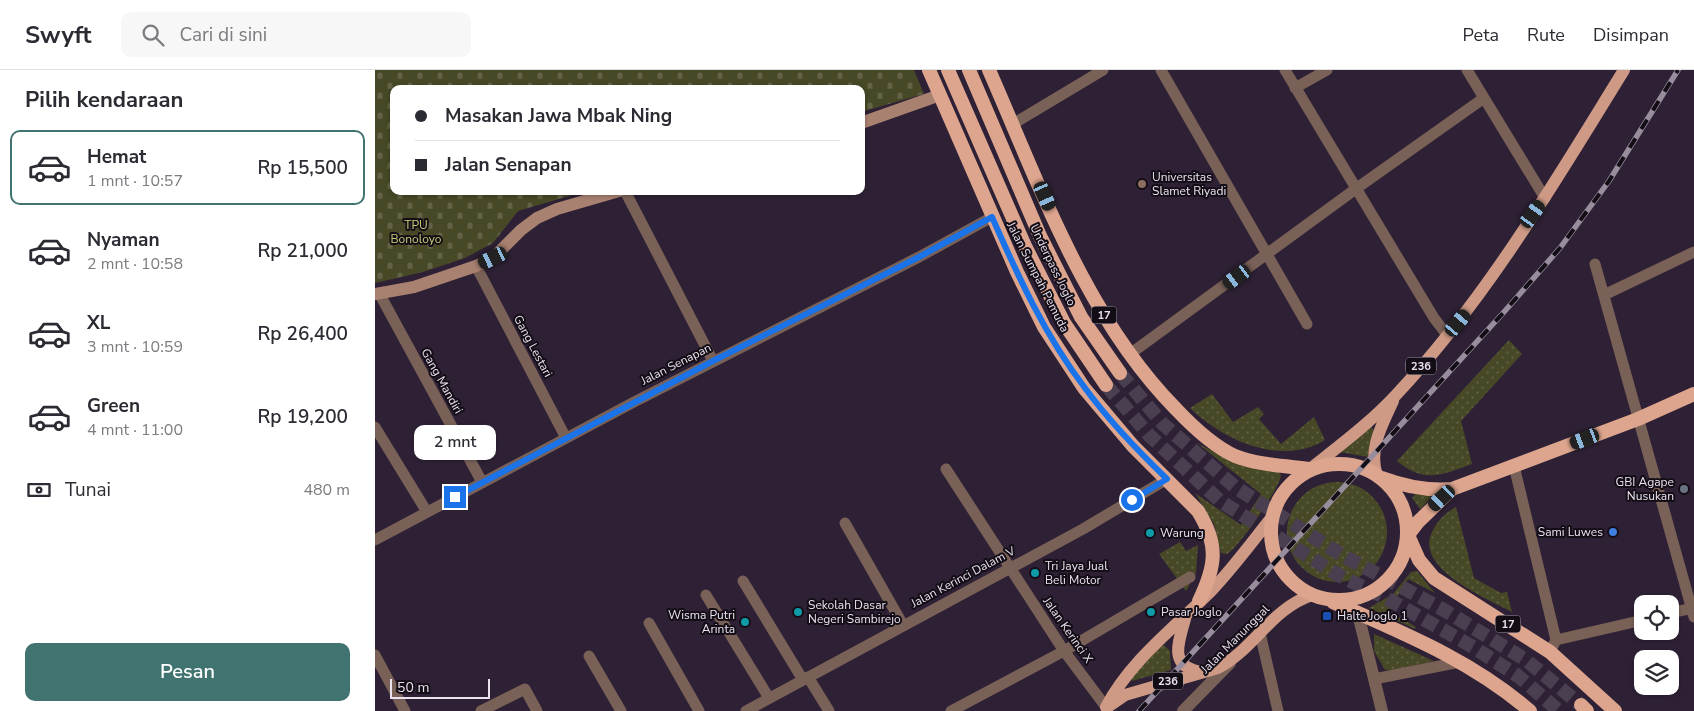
<!DOCTYPE html>
<html lang="id">
<head>
<meta charset="utf-8">
<style>
	:root { --surface:#fff; --page:#f7f7f7; --text:#2b2b33; --muted:#7c7c81; --line:#e1e1e2; --accent:#417470 }
	body { margin:0; font-family:"Nunito Sans",sans-serif; background:var(--page); color:var(--text); height:100vh; display:flex; flex-direction:column; font-size:19px; white-space:nowrap }
	* { box-sizing:border-box; margin:0 }
	p { font-size:16px; color:var(--muted) }
	.icon { flex:none; width:28px; height:28px; fill:none; stroke:currentColor; stroke-width:2; stroke-linecap:round; stroke-linejoin:round }
	.map { position:relative; flex:1; overflow:hidden }
	.details { display:flex; flex-direction:column; background:var(--surface); width:375px }
	.details>* { flex:none }
	.banner { position:absolute; left:15px; top:15px; width:475px; height:110px; border-radius:10px; box-shadow:0 1px 4px #0004; display:grid; align-content:center; height:110px; padding:0 25px; background:var(--surface) }
	.fabs { position:absolute; left:1259px; top:525px; display:grid; gap:10px }
	.fabs a { display:grid; place-items:center; width:45px; height:45px; border-radius:10px; background:var(--surface); box-shadow:0 1px 4px #0004; font-size:25px }
	.scale { position:absolute; left:15px; bottom:12px; width:100px; box-sizing:border-box; padding-left:5px; border:2px solid #eae2ef; border-top:0; font-size:14px; line-height:18px; white-space:nowrap; color:#eae2ef; -webkit-text-stroke:4px #130d16; paint-order:stroke }
	.end { position:absolute; width:22px; height:22px; margin:-11px; border:6px solid #1a73e8; background:#fff; box-shadow:0 0 0 2px #fff }
	.from { border-radius:50% }
	.bubble { position:absolute; height:35px; border-radius:10px; background:var(--surface); box-shadow:0 1px 4px #0004; font-size:16px; font-weight:600; line-height:35px; text-align:center }
	.car { position:absolute; width:15px; height:30px; margin:-15px -8px; border-radius:6px; box-shadow:0 0 4px 1px #0007; background:linear-gradient(#222 24%,#8ab4d8 0 40%,#222 0 76%,#8ab4d8 0 86%,#222 0) }
	.banner b { display:flex; align-items:center; gap:18px; height:48px; font-size:19px }
	.banner b+b { border-top:1px solid var(--line) }
	.banner i { width:12px; height:12px; background:var(--text) }
	ul { padding:0; list-style:none }
	li { display:flex; align-items:center; gap:15px; height:75px; margin:0 10px 8px; padding:0 15px; border:2px solid transparent; border-radius:10px }
	li div { flex:1 }
	li b { display:block; font-size:19px }
	li em { font-style:normal; font-weight:600 }
	li.current { border-color:var(--accent) }
	li>.icon { width:45px; height:45px; stroke-width:1.5 }
	h2 { padding:0 25px; font-size:22px; line-height:60px }
	.pay { display:flex; align-items:center; gap:12px; height:55px; padding:0 25px; font-size:19px }
	.pay p { margin-inline-start:auto }
	.primary-button { display:flex; gap:10px; margin-top:auto; padding:10px 25px }
	.primary-button a { flex:1; height:58px; border-radius:10px; background:var(--accent); color:#fff; font-size:20px; font-weight:600; line-height:58px; text-align:center }
	header { display:flex; align-items:center; gap:30px; box-sizing:border-box; height:70px; padding:0 25px; background:var(--surface); border-bottom:1px solid var(--line) }
	header strong { font-size:24px }
	nav { display:flex; gap:28px; margin-inline-start:auto; font-size:18px }
	.search { width:350px; height:45px; background:var(--page); display:flex; align-items:center; gap:12px; box-sizing:border-box; padding:0 18px; border-radius:10px; color:var(--muted); font-size:19px }
	main { display:flex; flex:1; min-height:0 }
	.map>svg:first-child { display:block }
	.grass { fill:url(#grass-dots) }
	.cemetery { fill:url(#cemetery-stones) }
	.lines { fill:none; stroke-linecap:round; stroke-linejoin:round }
	.trunk-tunnel { stroke:#4a3e51; stroke-width:14; stroke-dasharray:14 7; stroke-linecap:butt }
	.minor { stroke:#7a6157; stroke-width:11 }
	.tertiary { stroke:#7a6157; stroke-width:12 }
	.secondary { stroke:#a98171; stroke-width:12 }
	.primary { stroke:#ce9a85; stroke-width:12 }
	.trunk { stroke:#dea58e; stroke-width:14 }
	.rail-casing { stroke:#978d9d; stroke-width:5.5 }
	.rail { stroke:#130d16; stroke-width:4; stroke-dasharray:11; stroke-linecap:butt }
	.route { stroke:#1a73e8; stroke-width:6 }
	.education-dot { fill:#8d6e63; stroke:#130d16; stroke-width:2 }
	.worship-dot { fill:#6b7280; stroke:#130d16; stroke-width:2 }
	.shop-dot { fill:#3f7fe0; stroke:#130d16; stroke-width:2 }
	.culture-dot { fill:#0f9aa8; stroke:#130d16; stroke-width:2 }
	.transit-dot { fill:#1a4fb4; stroke:#130d16; stroke-width:2 }
	.labels { text-anchor:middle; dominant-baseline:central; stroke-width:4; stroke-linejoin:round; paint-order:stroke }
	.shield { fill:#130d16; stroke:#aaa2ae; stroke-width:1 }
	.shield-label { font-size:11px; font-weight:bold; fill:#eae2ef }
	.poi-label { font-size:12px; fill:#eae2ef; stroke:#130d16; text-anchor:start }
	.park-label { font-size:12px; fill:#cbce77; stroke:#130d16 }
	.street-label { font-size:12px; fill:#eae2ef; stroke:#130d16 }
</style>
</head>
<body>
<header>
<strong>Swyft</strong>
<div class="search"><svg class="icon" aria-label="search" viewBox="0 0 24 24"><circle cx="10" cy="10" r="6"/><path d="M15 15l6 6"/></svg>Cari di sini</div>
<nav><a>Peta</a><a>Rute</a><a>Disimpan</a></nav>
</header>
<main>
<section class="details">
<h2>Pilih kendaraan</h2>
<ul>
<li class="current"><svg class="icon" aria-label="car" viewBox="0 0 24 24"><path d="M5 17H2v-5l4-1 3-4h7l3 4 3 1v5h-3M9 17h6M6 11h13"/><circle cx="7" cy="17" r="2"/><circle cx="17" cy="17" r="2"/></svg><div><b>Hemat</b><p>1 mnt · 10:57</p></div><em>Rp 15,500</em></li>
<li><svg class="icon" aria-label="car" viewBox="0 0 24 24"><path d="M5 17H2v-5l4-1 3-4h7l3 4 3 1v5h-3M9 17h6M6 11h13"/><circle cx="7" cy="17" r="2"/><circle cx="17" cy="17" r="2"/></svg><div><b>Nyaman</b><p>2 mnt · 10:58</p></div><em>Rp 21,000</em></li>
<li><svg class="icon" aria-label="car" viewBox="0 0 24 24"><path d="M5 17H2v-5l4-1 3-4h7l3 4 3 1v5h-3M9 17h6M6 11h13"/><circle cx="7" cy="17" r="2"/><circle cx="17" cy="17" r="2"/></svg><div><b>XL</b><p>3 mnt · 10:59</p></div><em>Rp 26,400</em></li>
<li><svg class="icon" aria-label="car" viewBox="0 0 24 24"><path d="M5 17H2v-5l4-1 3-4h7l3 4 3 1v5h-3M9 17h6M6 11h13"/><circle cx="7" cy="17" r="2"/><circle cx="17" cy="17" r="2"/></svg><div><b>Green</b><p>4 mnt · 11:00</p></div><em>Rp 19,200</em></li>
</ul>
<div class="pay"><svg class="icon" aria-label="cash" viewBox="0 0 24 24"><path d="M3 7h18v10H3z"/><circle cx="12" cy="12" r="2"/></svg>Tunai<p>480 m</p></div>
<div class="primary-button"><a>Pesan</a></div>
</section>
<div class="map">
<svg width="1319" height="641" viewBox="0 0 1319 641">
	<defs>
		<pattern id="grass-dots" width="8" height="8" patternUnits="userSpaceOnUse" patternTransform="scale(1.25)"><rect width="8" height="8" fill="#474826"/><path d="M2 2h.1M6 6h.1" fill="none" stroke="#626246" stroke-width="1.8" stroke-linecap="round"/></pattern>
		<pattern id="cemetery-stones" width="16" height="16" patternUnits="userSpaceOnUse" patternTransform="scale(1.25)"><rect width="16" height="16" fill="#474826"/><path d="M2 7V4a2 2 0 0 1 4 0v3zM10 15v-3a2 2 0 0 1 4 0v3z" fill="#626246"/></pattern>
	</defs>
	<rect width="100%" height="100%" fill="#2e2135"/>
	<path class="grass" d="M1134 270 1147 284 1086 351 1097 394C1066 405 1050 414 1022 391Z
		M837 324 858 352 883 337 889 344 884 349 906 374 939 347 950 370C906 397 848 370 815 338Z
		M996 357 999 360 993 387 965 382Z
		M822 373 867 396 903 401 906 405C906 416 863 479 852 484L846 483 839 454 820 423 866 455 886 424Z
		M912 462a50 50 0 1 1 100 0a50 50 0 1 1-100 0Z
		M1040 424 1054 425 1056 428 1045 439 1037 428Z
		M1081 437 1099 508 1126 523 1132 522 1137 542C1113 529 1039 499 1057 462 1063 450 1070 443 1081 437Z
		M805 472 811 481 823 475 821 503 811 521 784 484Z
		M1042 501 1060 523 1033 509 1014 541 1041 557 1040 559 994 538 1018 524 1036 502Z
		M999 564 1059 591 1020 600H1010L999 581Z
		M789 575 795 581 796 600 757 611V607L784 576Z"/>
	<path class="cemetery" d="M0 0H539L549 24 486 42V19H19V121H211L143 141 118 173 90 188 48 202 0 213Z"/>
	<g class="lines">
		<path class="trunk-tunnel" d="M745 303 788 354 860 417 965 484 1069 540 1151 590 1206 635
			M731 315 774 365 845 431 965 506 1011 528 1098 577 1143 606 1184 641"/>
		<path class="minor" d="M786 0 932 254
			M910 0 1059 248 1072 265
			M1092 0 1170 128
			M920 18 952 0
			M638 54 728 0
			M250 121 338 291
			M1220 194 1319 547
			M101 196 191 368
			M4 223 107 412
			M1229 225 1319 182
			M755 284 982 118 1109 28
			M0 357 52 442
			M1139 396 1181 570 1175 582
			M571 399 689 581 731 637
			M470 453 528 555
			M0 470 259 332 544 187 617 147
			M368 511 428 610
			M331 525 394 628
			M1295 543 1319 538
			M274 553 324 641
			M885 563 903 641
			M1181 570 1268 550
			M0 585 30 641
			M214 586 246 641
			M433 607 454 641
			M999 609 1085 592
			M106 641 150 619 162 641
			M371 641 708 459 792 409
			M576 641 689 581 815 507"/>
		<path class="tertiary" d="M983 544 1007 641
			M808 641 855 593"/>
		<path class="secondary" d="M486 53 565 25
			M0 224 39 217 101 196 118 188 146 160 162 148 182 139 244 121"/>
		<path class="primary" d="M935 399C964 376 995 353 1021 325 1112 228 1179 113 1249 0
			M1002 406C993 379 1007 355 1018 331
			M811 545C805 570 791 596 826 602
			M734 636 750 625 843 598C878 580 897 538 937 525
			M731 637C756 590 799 558 836 521 858 498 877 472 897 447"/>
		<path class="trunk" d="M554 0 642 202 669 257 709 318 758 376 823 441C844 475 841 496 824 531
			M573 0 650 176 689 253 731 315
			M594 0 665 166 706 247 745 303
			M614 0C665 116 711 248 801 339 818 357 838 376 860 386 883 395 911 396 935 399
			M896 462a68 68 0 1 1 136 0a68 68 0 1 1-136 0Z
			M1007 408C1031 417 1052 421 1077 419L1263 349 1319 324
			M1033 465 1044 490 1059 508 1175 582 1240 641
			M1033 465 1043 452 1077 419
			M958 532C1028 563 1096 590 1155 641
			M1206 635 1212 641"/>
		<g class="rail-casing">
			<path id="rail" d="M764 641 1129 242 1185 178 1234 111 1303 0"/>
		</g>
		<use href="#rail" class="rail"/>
	</g>
	<g class="lines">
		<path class="route" d="M80 427 338 291 544 187 617 147C643 206 670 266 710 318 734 351 763 381 792 409L757 430"/>
	</g>
	<circle class="education-dot" cx="767" cy="114" r="5"/>
	<circle class="worship-dot" cx="1309" cy="419" r="5"/>
	<circle class="shop-dot" cx="1238" cy="462" r="5"/>
	<g class="culture-dot">
		<circle cx="775" cy="463" r="5"/>
		<circle cx="660" cy="503" r="5"/>
		<circle cx="423" cy="542" r="5"/>
		<circle cx="776" cy="542" r="5"/>
		<circle cx="370" cy="552" r="5"/>
	</g>
	<rect class="transit-dot" x="947" y="541" width="10" height="10" rx="2.5"/>
	<g class="labels">
		<g class="shield">
			<rect x="716.5" y="236.5" width="25" height="17" rx="4"/>
			<rect x="1031" y="287.5" width="30" height="17" rx="4"/>
			<rect x="1120.5" y="545.5" width="25" height="17" rx="4"/>
			<rect x="778" y="602.5" width="30" height="17" rx="4"/>
		</g>
		<g class="shield-label">
			<text x="729" y="245">17</text>
			<text x="1046" y="296">236</text>
			<text x="1133" y="554">17</text>
			<text x="793" y="611">236</text>
		</g>
		<g class="poi-label">
			<text x="777" y="107">Universitas<tspan x="777" dy="14">Slamet Riyadi</tspan></text>
			<text x="1299" y="412" text-anchor="end">GBI Agape<tspan x="1299" dy="14">Nusukan</tspan></text>
			<text x="1228" y="462" text-anchor="end">Sami Luwes</text>
			<text x="785" y="463">Warung</text>
			<text x="670" y="496">Tri Jaya Jual<tspan x="670" dy="14">Beli Motor</tspan></text>
			<text x="433" y="535">Sekolah Dasar<tspan x="433" dy="14">Negeri Sambirejo</tspan></text>
			<text x="786" y="542">Pasar Joglo</text>
			<text x="360" y="545" text-anchor="end">Wisma Putri<tspan x="360" dy="14">Arinta</tspan></text>
			<text x="962" y="546">Halte Joglo 1</text>
		</g>
		<g class="park-label">
			<text x="41" y="155">TPU<tspan x="41" dy="14">Bonoloyo</tspan></text>
		</g>
		<g class="street-label">
			<text transform="translate(678 195) rotate(64)">Underpass Joglo</text>
			<text transform="translate(663 207) rotate(63)">Jalan Sumpah Pemuda</text>
			<text transform="translate(158 276) rotate(62)">Gang Lestari</text>
			<text transform="translate(301 294) rotate(-27)">Jalan Senapan</text>
			<text transform="translate(67 311) rotate(61)">Gang Mandiri</text>
			<text transform="translate(588 507) rotate(-28)">Jalan Kerinci Dalam V</text>
			<text transform="translate(693 560) rotate(55)">Jalan Kerinci X</text>
			<text transform="translate(860 569) rotate(-45)">Jalan Manunggal</text>
		</g>
	</g>
</svg>
<div class="fabs">
<a><svg class="icon" aria-label="locate" viewBox="0 0 24 24"><circle cx="12" cy="12" r="6"/><path d="M12 2v4M12 18v4M2 12h4M18 12h4"/></svg></a>
<a><svg class="icon" aria-label="layers" viewBox="0 0 24 24"><path d="M12 4l9 5-9 5-9-5zM3 14l9 5 9-5"/></svg></a>
</div>
<div class="scale">50 m</div>
<i class="end from" style="left:757px;top:430px"></i>
<i class="end" style="left:80px;top:427px"></i>
<div class="bubble" style="left:39px;top:355px;width:82px">2 mnt</div>
<i class="car" style="left:670px;top:126px;rotate:156deg"></i>
<i class="car" style="left:1158px;top:144px;rotate:36deg"></i>
<i class="car" style="left:118px;top:188px;rotate:244deg"></i>
<i class="car" style="left:862px;top:207px;rotate:234deg"></i>
<i class="car" style="left:1083px;top:253px;rotate:40deg"></i>
<i class="car" style="left:1210px;top:369px;rotate:249deg"></i>
<i class="car" style="left:1067px;top:428px;rotate:227deg"></i>
<div class="banner">
<b><i class="from"></i>Masakan Jawa Mbak Ning</b>
<b><i></i>Jalan Senapan</b>
</div>
</div>
</main>
</body>
</html>
